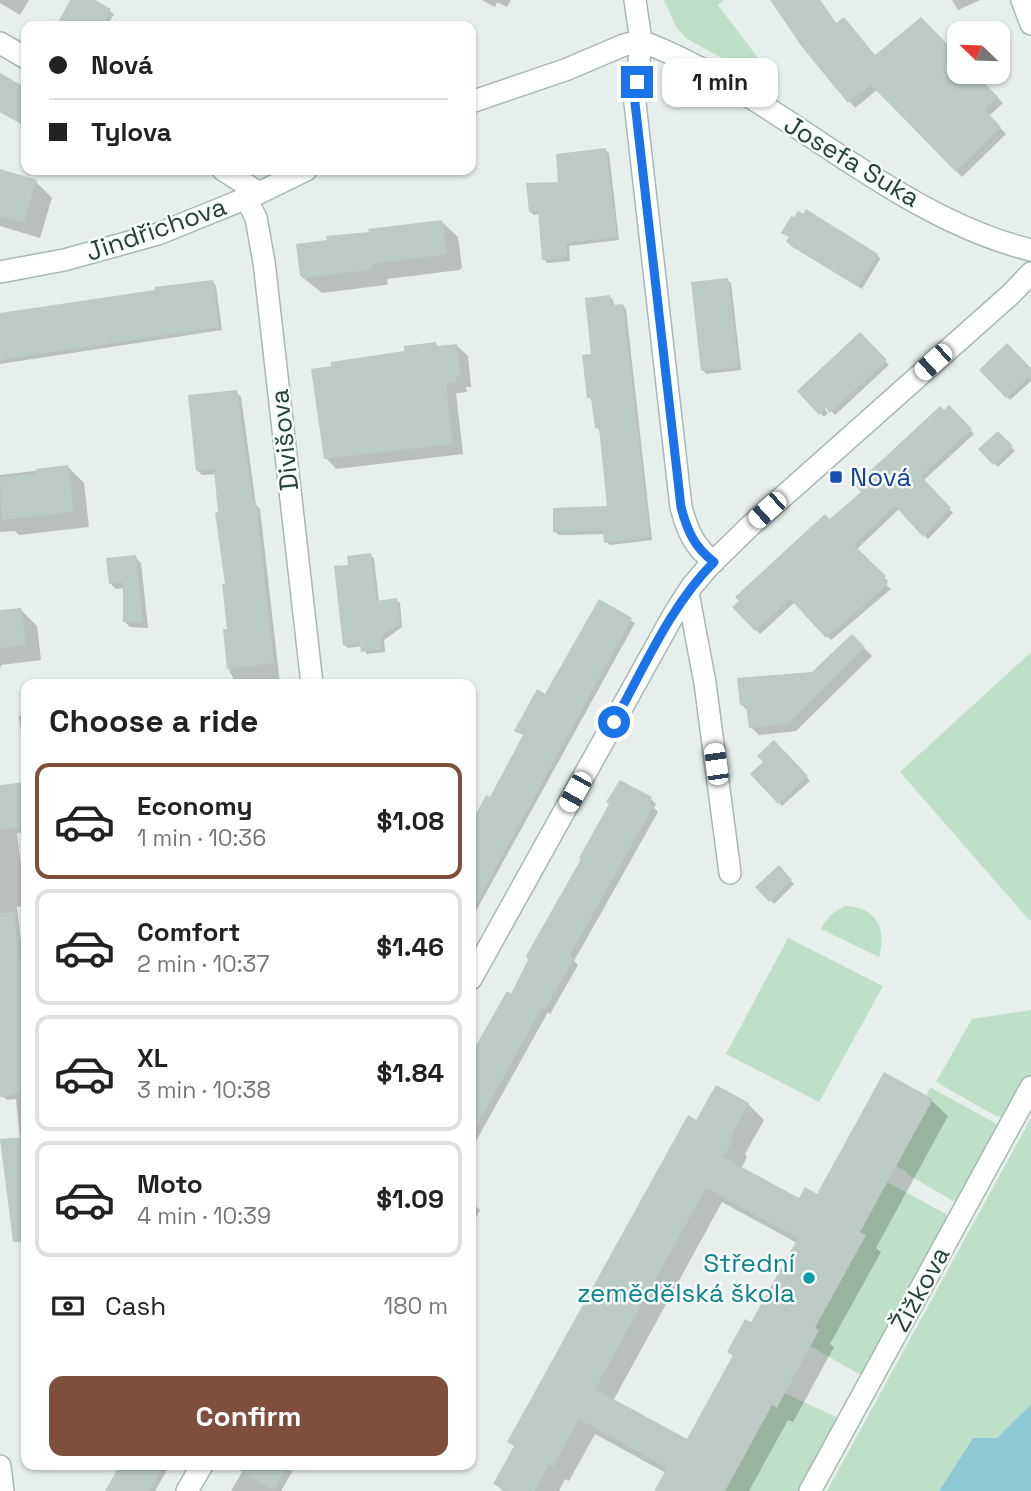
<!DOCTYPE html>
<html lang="en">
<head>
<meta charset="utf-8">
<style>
	:root { --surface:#fff; --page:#f2f2f2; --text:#222; --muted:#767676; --line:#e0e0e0; --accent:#804e3d }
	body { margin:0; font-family:"Space Grotesk",sans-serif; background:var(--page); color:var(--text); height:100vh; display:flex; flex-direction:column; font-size:26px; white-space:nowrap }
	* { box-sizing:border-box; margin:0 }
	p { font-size:23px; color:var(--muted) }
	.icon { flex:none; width:38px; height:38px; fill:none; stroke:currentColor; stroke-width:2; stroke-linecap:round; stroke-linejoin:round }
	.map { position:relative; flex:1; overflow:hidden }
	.drawer { position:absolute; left:21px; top:679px; width:455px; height:791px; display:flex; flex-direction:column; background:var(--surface); border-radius:14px; box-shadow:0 2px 5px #0004 }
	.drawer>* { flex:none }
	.hud { position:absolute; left:21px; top:21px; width:455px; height:154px; border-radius:14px; box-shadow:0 2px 5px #0004; display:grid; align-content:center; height:154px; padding:0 28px; background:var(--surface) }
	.needle { width:46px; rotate:293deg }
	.fabs { position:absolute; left:947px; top:21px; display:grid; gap:14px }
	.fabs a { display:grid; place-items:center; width:63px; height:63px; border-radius:14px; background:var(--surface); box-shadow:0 2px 5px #0004; font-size:35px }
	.end { position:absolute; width:32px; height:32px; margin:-16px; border:9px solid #1a73e8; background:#fff; box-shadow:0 0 0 4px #fff }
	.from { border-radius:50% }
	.bubble { position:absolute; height:49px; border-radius:14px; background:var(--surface); box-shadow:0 2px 5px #0004; font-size:23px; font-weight:600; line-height:49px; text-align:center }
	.car { position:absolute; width:21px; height:42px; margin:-21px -10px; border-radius:9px; box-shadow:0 0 5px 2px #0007; background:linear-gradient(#fff 24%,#345 0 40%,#fff 0 76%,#345 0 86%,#fff 0) }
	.hud b { display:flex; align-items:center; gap:24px; height:66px; font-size:26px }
	.hud b+b { border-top:2px solid var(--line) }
	.hud i { width:18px; height:18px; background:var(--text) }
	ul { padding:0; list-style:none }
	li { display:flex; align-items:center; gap:21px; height:116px; margin:0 14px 10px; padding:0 14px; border:4px solid var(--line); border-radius:14px }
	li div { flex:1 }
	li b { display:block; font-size:26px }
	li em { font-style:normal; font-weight:600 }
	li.current { border-color:var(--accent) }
	li>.icon { width:63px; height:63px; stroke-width:1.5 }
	h2 { padding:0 28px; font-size:32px; line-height:84px }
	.pay { display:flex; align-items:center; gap:18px; height:77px; padding:0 28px; font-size:26px }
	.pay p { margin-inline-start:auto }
	.button { display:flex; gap:14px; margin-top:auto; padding:14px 28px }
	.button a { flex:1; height:80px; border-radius:14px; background:var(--accent); color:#fff; font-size:28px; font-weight:600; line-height:80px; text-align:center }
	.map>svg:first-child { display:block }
	.green { fill:#bfe0c8 }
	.water { fill:#8ec9d4 }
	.shadow { fill:#0003; fill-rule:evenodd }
	.building { fill:#bbcac4; fill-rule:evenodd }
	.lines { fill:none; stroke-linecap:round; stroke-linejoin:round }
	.street-casing { stroke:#a8b8b2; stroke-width:24 }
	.secondary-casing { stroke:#a4bbb3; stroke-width:24 }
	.street { stroke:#fff; stroke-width:21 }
	.secondary { stroke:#fff; stroke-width:21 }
	.route { stroke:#1a73e8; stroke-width:9 }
	.transit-dot { fill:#1a4fb4; stroke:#f7fbf9; stroke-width:2.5 }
	.culture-dot { fill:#0f9aa8; stroke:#f7fbf9; stroke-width:2.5 }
	.labels { text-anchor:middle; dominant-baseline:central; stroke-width:5; stroke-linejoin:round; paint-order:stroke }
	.street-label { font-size:26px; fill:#24423a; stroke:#f7fbf9 }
	.transit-label { font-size:26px; fill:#164399; stroke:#f7fbf9; text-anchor:start }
	.culture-label { font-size:26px; fill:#0d838f; stroke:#f7fbf9; text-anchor:end }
</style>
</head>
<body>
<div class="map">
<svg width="1031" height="1491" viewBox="0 0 1031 1491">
	<rect width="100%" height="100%" fill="#e6efeb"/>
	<path class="green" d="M664 0H724L718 5 758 58 746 71 687 39 676 27Z
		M1031 652V920L1030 921 900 772Z
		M845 906C877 907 887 929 879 957L821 929C827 917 833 912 845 906Z
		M788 938 883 986 819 1102 726 1054Z
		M1031 1010V1077L1007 1117 996 1116 936 1082 972 1019Z
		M930 1087 995 1123 999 1131 960 1200 953 1201 907 1174 908 1172 896 1166Z
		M1031 1118V1404L997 1438H973L939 1491H827Z
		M887 1182 946 1214 949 1222 866 1372 859 1374 810 1346 819 1330 815 1328 860 1232Z
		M784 1393 836 1417 838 1424 801 1491H725L772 1405 777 1407Z"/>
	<path class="water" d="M1031 1404V1491H939L973 1438H997Z"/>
	<path class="shadow" d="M0 0H29L20 15 0 3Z
		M72 0H91L114 14 107 26H58Z
		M482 0H511L507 7 497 2 495 7Z
		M772 0H820L837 25 876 57 959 58V72L973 73 1003 103 989 116 1006 134 962 177 878 89 855 108 804 46Z
		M952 0H980L958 10Z
		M605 150 609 153 619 240 569 246 570 261 547 263 544 259 540 214 534 215 530 212 559 184Z
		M0 171 36 182 52 198 40 238 0 226Z
		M442 222 458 237 462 268 459 270 387 279 388 284 385 285 322 293 301 276 371 233Z
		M783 232 877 255 880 259 862 289 791 246 788 242 790 238Z
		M728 280 731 283 741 370 706 374 703 370Z
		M213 282 216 286 222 330 0 364V314Z
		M609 296 613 300 614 306 623 305 626 309 652 540 610 545 606 542 605 534 559 535 555 532 609 507 600 431 596 427 593 402 589 397 593 356Z
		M860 335 889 365 835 415 826 405 823 407 828 413 824 417 800 391Z
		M436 344 439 348 457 346 468 356 471 387H466L467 392 456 393 463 454 336 469 326 458 406 352Z
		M982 370 1031 371V381L1010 400Z
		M236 392 241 397 256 505 260 509 280 684H234L233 677 230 673 225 630H229L227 585 216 474 202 475 197 470Z
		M949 407 974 434 923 481 953 513 928 539 899 509 856 550 888 581 885 584 891 589 831 640 795 602 760 634 735 607 864 492Z
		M998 433 1015 451 998 467 981 449Z
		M68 467 84 483 89 527 19 535 15 531 0 532V475Z
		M371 555 374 559 379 602 396 600 400 603 402 627 384 640 385 652 367 654 362 646 348 648 345 645 350 566Z
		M135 557 141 563 148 628 130 627 124 621V588L116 589 110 583Z
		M599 602 635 623 471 920V827L487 797 490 799 525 736 517 730 546 696Z
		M21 610 37 626 41 660 1 665 0 670V612Z
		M852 636 872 656 796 731 759 735 751 727 748 711 742 705 813 674Z
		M26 715V757L24 754 19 716Z
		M774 742 810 781 782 806 752 774 766 762Z
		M26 783V832L17 833 26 906 17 907 23 960 26 961V1218L16 1220 20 1139 16 1099 7 1100 2 1096 0 1078V786Z
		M651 799 656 804 654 808 658 812 574 961 578 965 550 1014 548 1012 471 1150V1060L508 994 512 996Z
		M779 868 794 884 774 904 758 887Z
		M932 1101 948 1116 876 1248 881 1252 830 1344 834 1347 793 1422 788 1420 749 1491H656L666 1473 595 1434 569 1481 565 1479 559 1491H503L495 1483 515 1447 509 1442 697 1122 748 1104 764 1120 745 1154 747 1157 741 1169 799 1200 818 1196ZM722 1202 797 1243 752 1325 729 1352 734 1357 688 1442 613 1401Z
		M471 1202 480 1210 471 1227Z
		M120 1465H170L155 1491H106Z
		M246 1465H296L281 1491H231Z"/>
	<path class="building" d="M70 0H95L111 9 102 26H56Z
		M770 0H820L836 23 844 17 875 55 921 17 959 56V72H974L998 97 984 109 1001 127 956 172 871 85 848 103 802 47Z
		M0 73 26 88V127L0 112Z
		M606 148 617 237 566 243 567 258 542 260 538 211 529 212 526 183 558 182 556 154Z
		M0 169 37 180 24 223 0 216Z
		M806 209 878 254 858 287 786 242 789 237 781 233 791 216 794 217 798 211 803 214Z
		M442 220 447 252 443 255 372 264 373 267 368 270 304 278V276H300L296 244 327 240 326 236 369 232 368 229Z
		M728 278 739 367 701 371 691 282Z
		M213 280 219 327 0 360V313L155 290 154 287Z
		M610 295 611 305 623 304 650 537 604 543 603 531 553 532V508L607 506 599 428H595L591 398H587L582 355 591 354 585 298Z
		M860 332 887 360 830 413 826 408 819 415 797 391Z
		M436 342 437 346 457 344 461 377H456L457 382 446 383 453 444 324 459 311 369 331 366V362L404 351V346Z
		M1007 343 1031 368V375L1006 398 979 370Z
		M237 390 253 502H256L274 663 227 669 223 629H227L222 584H225L215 513 218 512 214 469 196 471 188 395Z
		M949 405 972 429 921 476 951 508 923 537 895 506 854 545 886 576 883 579 888 584 826 638 790 599 755 631 732 607 739 601 735 597 825 514 830 519 861 492 855 485 940 406 944 410Z
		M998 431 1013 446 993 465 978 449Z
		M68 465 74 512 2 520 0 477 36 474V469Z
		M371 553 377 601 397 598 400 624 381 636 382 649 361 652 360 643 343 646 334 566 348 565 347 556Z
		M136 555 143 622H123V582L109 584 106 558Z
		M599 599 632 618 471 913V823L486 795 490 797 523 735 514 731 537 689 545 694Z
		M21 608 26 645 0 648V610Z
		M852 634 865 647 788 724 749 728 746 705H740L737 678 812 672Z
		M774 740 808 776 778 804 750 774 763 762 757 756Z
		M620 780 652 797 649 803 654 806 570 955 574 958 545 1010 542 1008 471 1136V1054L507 991 511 994 528 960 526 956 581 859 579 858 609 804 606 802Z
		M26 782V802H24L26 827 0 830V785Z
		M779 865 792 880 769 902 755 887Z
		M14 912 19 959 26 958V1093L0 1097V913Z
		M884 1072 933 1099 860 1232 866 1235 815 1328 819 1330 777 1408 772 1405 725 1491H654L667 1468 579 1419 553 1467 549 1465 535 1491H506L493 1484 514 1446 507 1442 688 1115 696 1120 716 1085 749 1103 730 1138 733 1140 723 1157 799 1198 805 1187 817 1194ZM706 1188 798 1238 751 1322 745 1319 727 1352 733 1355 687 1439 595 1389Z
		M26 1137V1242H13L0 1139Z
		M120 1465H164L149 1491H105Z
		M230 1465H288L274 1490Z"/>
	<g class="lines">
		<g class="street-casing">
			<path id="street" d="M635 0 641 41 635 103 681 507C687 530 694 547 714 562
				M641 41C776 92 889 215 1031 250
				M0 43 26 58
				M471 102 565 70 624 45 641 41
				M223 170 259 193
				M246 198 256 218 264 262 312 684
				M0 272 64 260 158 234 259 193 306 170
				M688 593 705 683 730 873
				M471 979 674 614 692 586 709 566 750 526 1011 294 1031 273
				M0 1466 3 1491
				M187 1491 202 1465
				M810 1491 1031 1087"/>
		</g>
		<g class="secondary-casing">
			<path id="secondary" d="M1022 0 1031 24"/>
		</g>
		<use href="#street" class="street"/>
		<use href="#secondary" class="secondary"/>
	</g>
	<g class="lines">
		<path class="route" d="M614 722C644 668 670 606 714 562 694 547 687 530 681 507L635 103 637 82"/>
	</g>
	<rect class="transit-dot" x="829" y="470" width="14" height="14" rx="3.5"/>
	<circle class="culture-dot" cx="809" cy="1278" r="7"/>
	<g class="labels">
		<g class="street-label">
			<text transform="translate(852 161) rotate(31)">Josefa Suka</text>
			<text transform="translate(156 229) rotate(-19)">Jindřichova</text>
			<text transform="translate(284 440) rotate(-96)">Divišova</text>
			<text transform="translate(920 1289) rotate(-61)">Žižkova</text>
		</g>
		<g class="transit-label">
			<text x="850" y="477">Nová</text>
		</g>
		<g class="culture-label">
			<text x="795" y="1263">Střední<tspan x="795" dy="30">zemědělská škola</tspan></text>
		</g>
	</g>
</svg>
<div class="fabs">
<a><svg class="needle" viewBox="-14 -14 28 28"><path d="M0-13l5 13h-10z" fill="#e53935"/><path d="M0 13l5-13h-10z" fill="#767676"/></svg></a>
</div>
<i class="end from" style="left:614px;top:722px"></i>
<i class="end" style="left:637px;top:82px"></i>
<div class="bubble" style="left:662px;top:58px;width:116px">1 min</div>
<i class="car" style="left:933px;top:362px;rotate:228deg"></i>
<i class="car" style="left:767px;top:510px;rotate:228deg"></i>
<i class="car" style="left:716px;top:764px;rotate:352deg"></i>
<i class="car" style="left:575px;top:792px;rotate:209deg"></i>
<div class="hud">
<b><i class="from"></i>Nová</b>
<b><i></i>Tylova</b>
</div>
<section class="drawer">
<h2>Choose a ride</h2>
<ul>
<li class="current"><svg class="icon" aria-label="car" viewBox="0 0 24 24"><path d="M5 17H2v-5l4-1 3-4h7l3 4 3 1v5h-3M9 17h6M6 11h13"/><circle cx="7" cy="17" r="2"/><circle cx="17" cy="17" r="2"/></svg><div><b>Economy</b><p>1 min · 10:36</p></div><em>$1.08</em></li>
<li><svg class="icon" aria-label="car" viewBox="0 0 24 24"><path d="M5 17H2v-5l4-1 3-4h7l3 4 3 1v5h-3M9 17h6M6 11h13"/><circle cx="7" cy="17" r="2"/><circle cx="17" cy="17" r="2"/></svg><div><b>Comfort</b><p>2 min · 10:37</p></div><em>$1.46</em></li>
<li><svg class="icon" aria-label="car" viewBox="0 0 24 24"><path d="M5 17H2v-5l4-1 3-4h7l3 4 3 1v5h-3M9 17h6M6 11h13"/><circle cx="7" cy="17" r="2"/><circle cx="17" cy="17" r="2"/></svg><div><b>XL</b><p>3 min · 10:38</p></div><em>$1.84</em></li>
<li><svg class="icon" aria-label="car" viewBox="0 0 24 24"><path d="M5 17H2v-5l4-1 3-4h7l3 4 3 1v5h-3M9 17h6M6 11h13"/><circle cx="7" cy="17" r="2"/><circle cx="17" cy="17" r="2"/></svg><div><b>Moto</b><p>4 min · 10:39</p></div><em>$1.09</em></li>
</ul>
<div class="pay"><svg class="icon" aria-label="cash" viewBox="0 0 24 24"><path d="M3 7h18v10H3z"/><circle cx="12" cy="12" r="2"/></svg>Cash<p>180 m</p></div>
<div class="button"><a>Confirm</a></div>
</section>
</div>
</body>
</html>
